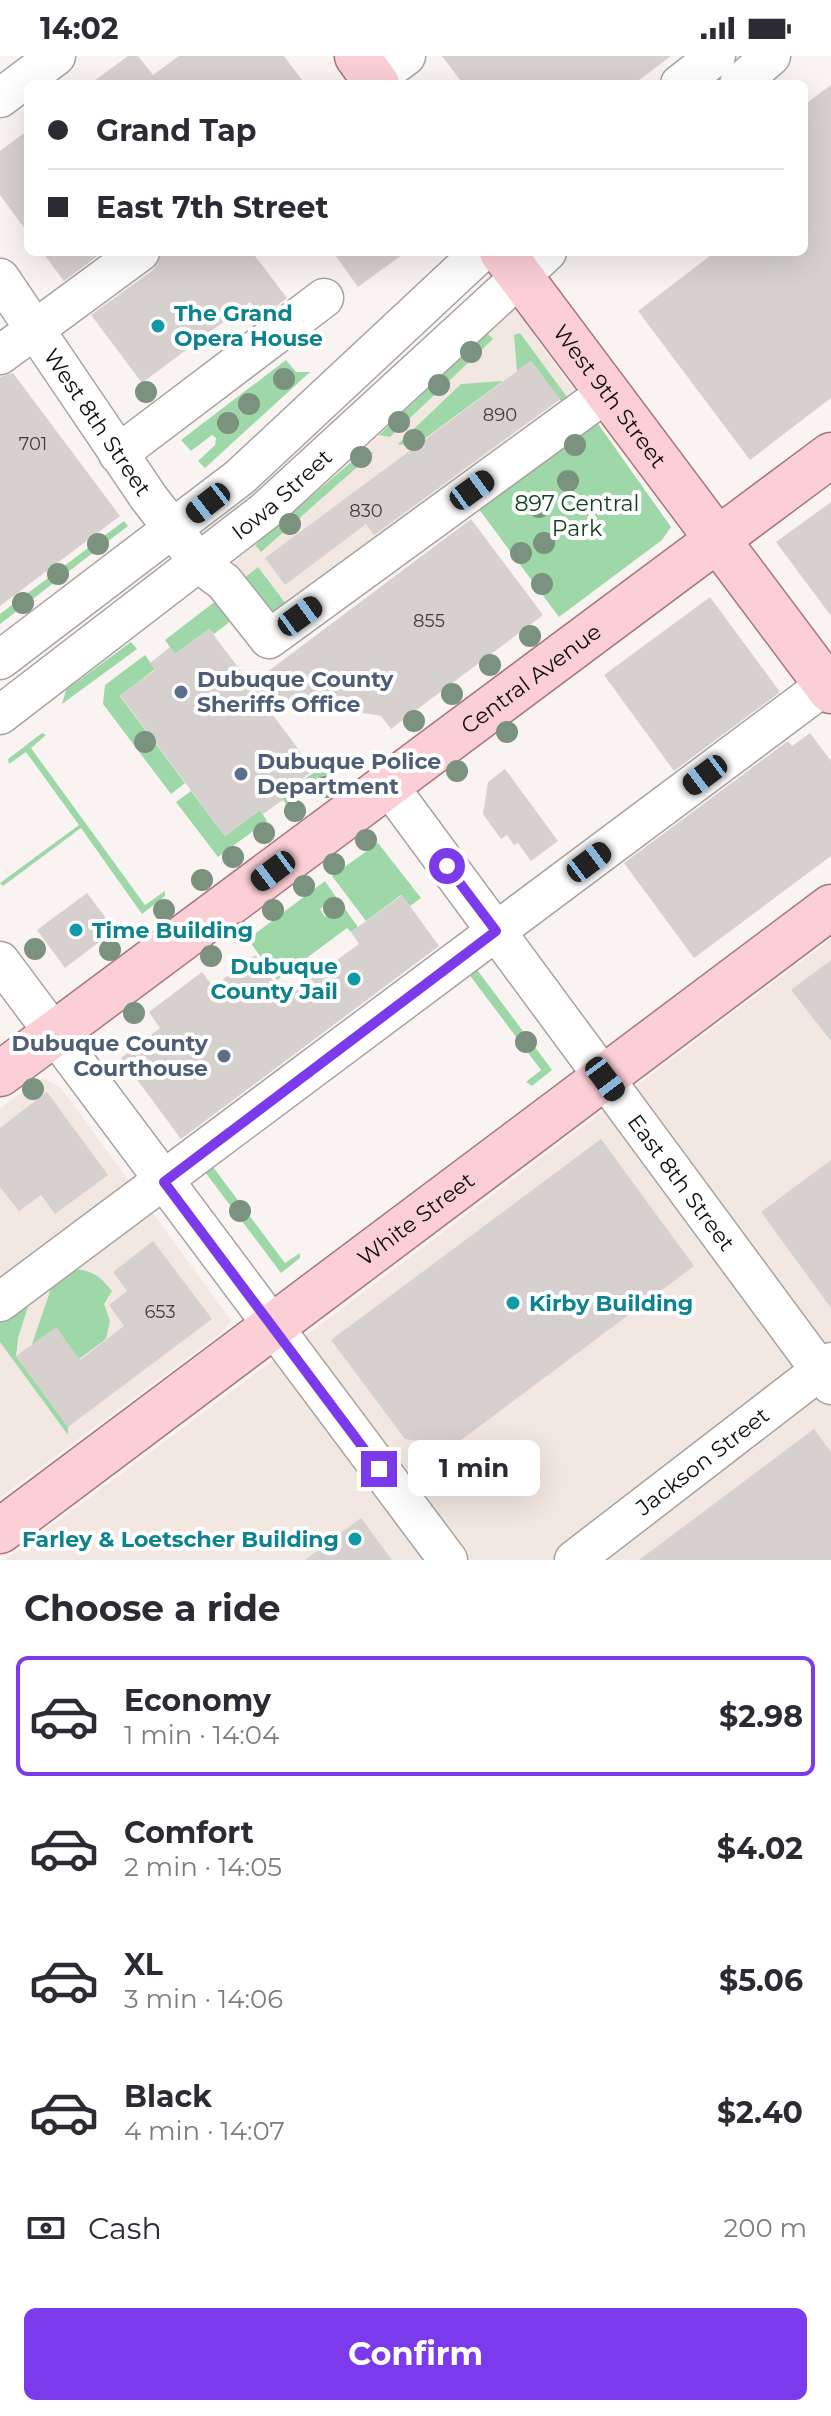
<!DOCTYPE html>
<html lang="en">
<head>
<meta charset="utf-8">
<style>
	:root { --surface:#fff; --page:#f7f7f7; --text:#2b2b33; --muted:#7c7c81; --line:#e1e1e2; --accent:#7c3aed }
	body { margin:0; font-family:Montserrat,sans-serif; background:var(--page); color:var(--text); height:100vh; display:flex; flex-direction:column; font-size:30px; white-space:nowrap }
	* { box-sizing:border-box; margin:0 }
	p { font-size:26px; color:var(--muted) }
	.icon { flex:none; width:44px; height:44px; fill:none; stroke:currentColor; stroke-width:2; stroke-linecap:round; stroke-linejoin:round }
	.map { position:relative; height:1504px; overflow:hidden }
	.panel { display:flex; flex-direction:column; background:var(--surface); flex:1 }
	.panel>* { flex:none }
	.guide { position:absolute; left:24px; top:24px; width:784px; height:176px; border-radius:12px; box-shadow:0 8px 32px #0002; display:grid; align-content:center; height:176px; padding:0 24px; background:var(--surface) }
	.end { position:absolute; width:36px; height:36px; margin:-18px; border:10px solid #7c3aed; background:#fff; box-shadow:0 0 0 4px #fff }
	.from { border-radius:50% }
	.bubble { position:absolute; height:56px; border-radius:12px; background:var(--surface); box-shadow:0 8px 32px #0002; font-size:26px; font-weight:700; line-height:56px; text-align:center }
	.car { position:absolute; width:24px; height:48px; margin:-24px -12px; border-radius:10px; box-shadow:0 0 6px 2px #0007; background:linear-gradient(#222 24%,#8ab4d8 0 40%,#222 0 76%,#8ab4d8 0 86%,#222 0) }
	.guide b { display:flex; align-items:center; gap:28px; height:76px; font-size:30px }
	.guide b+b { border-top:2px solid var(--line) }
	.guide i { width:20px; height:20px; background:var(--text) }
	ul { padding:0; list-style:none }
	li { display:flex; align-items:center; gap:24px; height:120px; margin:0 16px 12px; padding:0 8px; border:4px solid transparent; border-radius:12px }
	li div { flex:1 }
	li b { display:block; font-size:30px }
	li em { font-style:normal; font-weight:700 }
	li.selected { border-color:var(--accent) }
	li>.icon { width:72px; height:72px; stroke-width:1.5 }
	h2 { padding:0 24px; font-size:36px; line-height:96px }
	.pay { display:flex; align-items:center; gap:20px; height:88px; padding:0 24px; font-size:30px }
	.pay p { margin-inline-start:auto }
	.button { display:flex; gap:16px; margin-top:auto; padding:16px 24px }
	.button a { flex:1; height:92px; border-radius:12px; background:var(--accent); color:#fff; font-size:32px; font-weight:700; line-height:92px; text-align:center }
	.status { display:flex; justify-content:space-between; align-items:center; height:56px; padding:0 40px; background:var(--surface); direction:ltr }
	.status svg { height:22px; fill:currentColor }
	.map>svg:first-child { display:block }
	.built { fill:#f3e7e1 }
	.green { fill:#9ed8a9 }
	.building { fill:#d6d1ce }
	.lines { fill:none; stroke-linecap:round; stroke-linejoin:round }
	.minor-casing { stroke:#a8a3a1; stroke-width:41 }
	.major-casing { stroke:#a7767d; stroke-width:47 }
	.minor { stroke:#fff; stroke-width:38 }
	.major { stroke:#fccfd6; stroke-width:44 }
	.tree { fill:#7a927e }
	.route { stroke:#7c3aed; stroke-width:10 }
	.culture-dot { fill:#0f9aa8; stroke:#fff; stroke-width:3 }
	.service-dot { fill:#5c6f8a; stroke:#fff; stroke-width:3 }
	.labels { text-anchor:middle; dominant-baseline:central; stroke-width:8; stroke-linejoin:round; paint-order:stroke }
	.number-label { font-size:18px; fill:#403e3c }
	.culture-label { font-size:22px; font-weight:bold; fill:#0d838f; stroke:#fff; text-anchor:start }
	.street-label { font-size:22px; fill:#0e0d0c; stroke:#fff }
	.park-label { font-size:22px; fill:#124220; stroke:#fff }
	.service-label { font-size:22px; font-weight:bold; fill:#4e5e75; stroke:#fff; text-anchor:start }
</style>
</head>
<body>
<div class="status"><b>14:02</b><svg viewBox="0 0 49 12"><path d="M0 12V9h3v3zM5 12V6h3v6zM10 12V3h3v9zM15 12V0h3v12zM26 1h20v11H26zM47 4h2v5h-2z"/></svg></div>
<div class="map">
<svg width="831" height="1504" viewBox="0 0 831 1504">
	<rect width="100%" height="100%" fill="#f9f4f2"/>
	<path class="built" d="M506 252 517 253 535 270 534 280 579 341 279 556 237 515 234 505 348 409 487 277Z
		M831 883V1504H5L251 1321Z
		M42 1022 61 1032 231 1264 222 1276 0 1442V1052Z"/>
	<path class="green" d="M487 277 493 283 390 381 379 379Z
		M520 277 567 341 561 345 531 305 517 315 514 279Z
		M286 304 296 316H310L205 412 198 405 215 389 216 382 212 379 191 395 181 384Z
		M503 325 413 391 398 388 461 328Z
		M594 362 671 471 662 484 559 561 475 448Z
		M365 394 373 397 261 496 255 489Z
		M124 465 128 470 0 568V558Z
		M258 511 289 552 272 557 243 523Z
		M217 544 232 564 214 578 209 573 175 598 165 584Z
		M131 586 137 593 62 648 66 634Z
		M145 599 155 613 120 640 185 727 171 738 103 648 105 629Z
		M42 677 46 679 31 692 145 849 165 835V840L142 858 81 772 3 830 0 827 79 769 26 696 9 708 8 703Z
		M341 699 349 704 287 750 280 739Z
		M191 735 225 780 260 754 267 765 218 801 176 746Z
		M378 787 421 842 410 850 401 839 366 865 332 820Z
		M325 825 336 841 320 853 325 861 340 846 358 871 351 876 347 872 277 924 248 883Z
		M472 907 552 1014 532 1030 526 1026 541 1014 465 913Z
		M207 1103 285 1207 300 1197V1202L281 1217 205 1116Z
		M72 1213C92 1214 99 1219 112 1235L104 1248 110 1265 106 1283 79 1303 32 1288 52 1230Z
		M32 1238 18 1282 16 1300 68 1371V1379L0 1286V1260Z"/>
	<path class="building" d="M128 0H138L153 19 179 0H284L305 28H90Z
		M442 0H671L634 28H463Z
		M831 29V342L750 404 638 255 715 196H804V49Z
		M28 74V177L0 139V95Z
		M42 196H103L64 225Z
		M162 196H252L287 242 262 261 250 246 142 327 91 259 153 214Z
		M333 196H406L358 231Z
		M531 305 560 343 374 479 366 468 285 529 265 502Z
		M13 317 120 460 0 550V321Z
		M831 446V560L776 486Z
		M471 463 543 559 391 673 381 660 258 639 314 714 280 739 283 744 263 758 260 754 225 780 120 639 155 614 150 607 170 591 175 598 209 573 251 628Z
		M710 541 780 636 674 715 604 619Z
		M810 677 831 705V800L694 902 624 807 788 685 792 690Z
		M505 713 558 785 531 805 518 787 514 789 507 779 501 783 483 758 488 726Z
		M87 837 115 874 65 912 37 874Z
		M402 839 439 890 181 1083 121 1002 160 972 149 956 202 916 213 931 255 899 285 941 359 888 351 876Z
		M831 904V985L791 934Z
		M47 1036 108 1119 55 1158 41 1139 19 1155 0 1131V1072Z
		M601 1083 694 1210 433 1405 418 1385 405 1383 331 1284Z
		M831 1104V1252L761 1156Z
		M153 1185 212 1263 68 1371 16 1300 56 1271 80 1304 124 1270 109 1249 127 1235 113 1216Z
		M814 1373 831 1396V1504H639Z
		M361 1462 392 1504H305Z"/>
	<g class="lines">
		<g class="minor-casing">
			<g id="minor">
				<path d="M368 28 406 0"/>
				<path d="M680 28 716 0"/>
				<path d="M739 28 771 0"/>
				<path d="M0 42 56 0"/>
				<path id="s1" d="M0 222 149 442 200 508 224 526 269 583 606 337"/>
				<path d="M0 299 140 196"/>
				<path d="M118 398 324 242"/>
				<path d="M0 604 240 421 481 196"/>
				<path id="s2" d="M0 659 265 455 547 196"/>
				<path id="s3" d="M388 729 831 1329"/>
				<path d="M0 905 448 1504"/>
				<path d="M0 1246 831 625"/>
				<path id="s4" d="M574 1504 831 1306"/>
			</g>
		</g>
		<g class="major-casing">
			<g id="major">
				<path d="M357 0 377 28"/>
				<path id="s5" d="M502 196 831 635"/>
				<path id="s6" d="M0 1018 831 399"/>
				<path id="s7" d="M0 1475 831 851"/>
			</g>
		</g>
		<use href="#minor" class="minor"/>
		<use href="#major" class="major"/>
	</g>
	<g class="tree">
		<circle cx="471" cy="296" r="11"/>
		<circle cx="284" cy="323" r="11"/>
		<circle cx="439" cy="329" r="11"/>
		<circle cx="146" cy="336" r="11"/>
		<circle cx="249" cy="348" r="11"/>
		<circle cx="399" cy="366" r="11"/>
		<circle cx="228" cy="367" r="11"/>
		<circle cx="414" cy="384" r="11"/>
		<circle cx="575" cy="389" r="11"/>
		<circle cx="361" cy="401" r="11"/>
		<circle cx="568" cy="425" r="11"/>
		<circle cx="539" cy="451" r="11"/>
		<circle cx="290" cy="468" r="11"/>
		<circle cx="544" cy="487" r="11"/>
		<circle cx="98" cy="488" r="11"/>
		<circle cx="521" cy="497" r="11"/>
		<circle cx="58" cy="518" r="11"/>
		<circle cx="542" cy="528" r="11"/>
		<circle cx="23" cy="547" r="11"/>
		<circle cx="530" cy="580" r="11"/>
		<circle cx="490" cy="609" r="11"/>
		<circle cx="452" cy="638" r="11"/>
		<circle cx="414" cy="665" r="11"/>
		<circle cx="507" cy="676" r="11"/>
		<circle cx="145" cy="686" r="11"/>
		<circle cx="457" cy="715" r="11"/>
		<circle cx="326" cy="731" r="11"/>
		<circle cx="295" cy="755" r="11"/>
		<circle cx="264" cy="777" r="11"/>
		<circle cx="366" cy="784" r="11"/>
		<circle cx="233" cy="801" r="11"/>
		<circle cx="334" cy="808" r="11"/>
		<circle cx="202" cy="824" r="11"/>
		<circle cx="304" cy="830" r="11"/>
		<circle cx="334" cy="852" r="11"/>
		<circle cx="164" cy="854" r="11"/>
		<circle cx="273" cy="854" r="11"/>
		<circle cx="241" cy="877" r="11"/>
		<circle cx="35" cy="893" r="11"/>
		<circle cx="110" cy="894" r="11"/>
		<circle cx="211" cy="900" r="11"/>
		<circle cx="134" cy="957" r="11"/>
		<circle cx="526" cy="986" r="11"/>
		<circle cx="33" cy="1033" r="11"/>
		<circle cx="240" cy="1155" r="11"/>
	</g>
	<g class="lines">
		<path class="route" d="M379 1413 164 1126 496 875 447 810"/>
	</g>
	<g class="culture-dot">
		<circle cx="158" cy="270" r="8"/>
		<circle cx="76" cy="874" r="8"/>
		<circle cx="354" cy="923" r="8"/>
		<circle cx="513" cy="1247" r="8"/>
		<circle cx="355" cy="1483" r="8"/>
	</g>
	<g class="service-dot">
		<circle cx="181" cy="636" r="8"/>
		<circle cx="241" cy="718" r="8"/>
		<circle cx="224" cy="1000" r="8"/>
	</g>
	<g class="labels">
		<g class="number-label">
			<text x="500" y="359">890</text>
			<text x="33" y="388">701</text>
			<text x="366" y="455">830</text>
			<text x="429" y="565">855</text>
			<text x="160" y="1256">653</text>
		</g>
		<g class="culture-label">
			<text x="174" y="257">The Grand<tspan x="174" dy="25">Opera House</tspan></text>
			<text x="92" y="874">Time Building</text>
			<text x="338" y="910" text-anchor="end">Dubuque<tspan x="338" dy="25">County Jail</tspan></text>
			<text x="529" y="1247">Kirby Building</text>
			<text x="339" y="1483" text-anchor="end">Farley &amp; Loetscher Building</text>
		</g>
		<g class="street-label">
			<text stroke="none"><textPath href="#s5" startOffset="180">West 9th Street</textPath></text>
			<text stroke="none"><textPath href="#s1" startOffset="174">West 8th Street</textPath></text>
			<text stroke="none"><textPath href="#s2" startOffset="358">Iowa Street</textPath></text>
			<text stroke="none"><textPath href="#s6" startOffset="662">Central Avenue</textPath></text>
			<text stroke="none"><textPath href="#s3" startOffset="494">East 8th Street</textPath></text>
			<text stroke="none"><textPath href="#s7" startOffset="520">White Street</textPath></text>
			<text stroke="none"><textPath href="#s4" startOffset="162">Jackson Street</textPath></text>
		</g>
		<g class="park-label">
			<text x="577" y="447">897 Central<tspan x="577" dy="25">Park</tspan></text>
		</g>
		<g class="service-label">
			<text x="197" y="623">Dubuque County<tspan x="197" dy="25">Sheriffs Office</tspan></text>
			<text x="257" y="705">Dubuque Police<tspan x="257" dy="25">Department</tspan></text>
			<text x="208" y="987" text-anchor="end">Dubuque County<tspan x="208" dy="25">Courthouse</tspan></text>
		</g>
	</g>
</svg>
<i class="end from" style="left:447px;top:810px"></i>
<i class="end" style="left:379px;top:1413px"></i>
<div class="bubble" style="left:408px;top:1384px;width:132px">1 min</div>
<i class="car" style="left:472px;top:434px;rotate:54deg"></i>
<i class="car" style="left:208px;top:447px;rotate:232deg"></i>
<i class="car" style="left:300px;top:560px;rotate:54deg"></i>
<i class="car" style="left:705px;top:719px;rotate:233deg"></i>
<i class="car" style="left:589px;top:806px;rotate:53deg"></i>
<i class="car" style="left:273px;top:815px;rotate:233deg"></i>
<i class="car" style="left:605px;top:1023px;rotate:143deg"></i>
<div class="guide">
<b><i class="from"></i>Grand Tap</b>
<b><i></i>East 7th Street</b>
</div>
</div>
<section class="panel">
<h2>Choose a ride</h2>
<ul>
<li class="selected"><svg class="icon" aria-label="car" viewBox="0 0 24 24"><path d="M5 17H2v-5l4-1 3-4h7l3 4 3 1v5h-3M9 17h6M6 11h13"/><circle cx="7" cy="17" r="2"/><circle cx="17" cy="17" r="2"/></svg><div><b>Economy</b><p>1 min · 14:04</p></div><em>$2.98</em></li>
<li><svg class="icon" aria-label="car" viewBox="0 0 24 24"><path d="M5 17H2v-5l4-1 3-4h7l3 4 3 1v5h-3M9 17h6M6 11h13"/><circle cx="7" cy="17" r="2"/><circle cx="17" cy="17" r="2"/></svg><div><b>Comfort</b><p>2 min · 14:05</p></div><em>$4.02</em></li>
<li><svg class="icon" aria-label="car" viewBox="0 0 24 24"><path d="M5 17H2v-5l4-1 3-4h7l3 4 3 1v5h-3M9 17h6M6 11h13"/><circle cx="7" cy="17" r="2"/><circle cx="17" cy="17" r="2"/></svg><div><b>XL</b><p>3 min · 14:06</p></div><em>$5.06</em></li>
<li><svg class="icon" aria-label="car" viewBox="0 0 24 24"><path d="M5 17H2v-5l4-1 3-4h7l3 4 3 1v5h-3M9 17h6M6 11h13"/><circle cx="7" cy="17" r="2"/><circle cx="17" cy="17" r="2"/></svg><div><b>Black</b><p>4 min · 14:07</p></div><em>$2.40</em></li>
</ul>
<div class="pay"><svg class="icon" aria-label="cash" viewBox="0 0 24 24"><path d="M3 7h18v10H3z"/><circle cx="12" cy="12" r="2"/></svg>Cash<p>200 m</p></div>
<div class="button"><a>Confirm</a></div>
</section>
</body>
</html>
